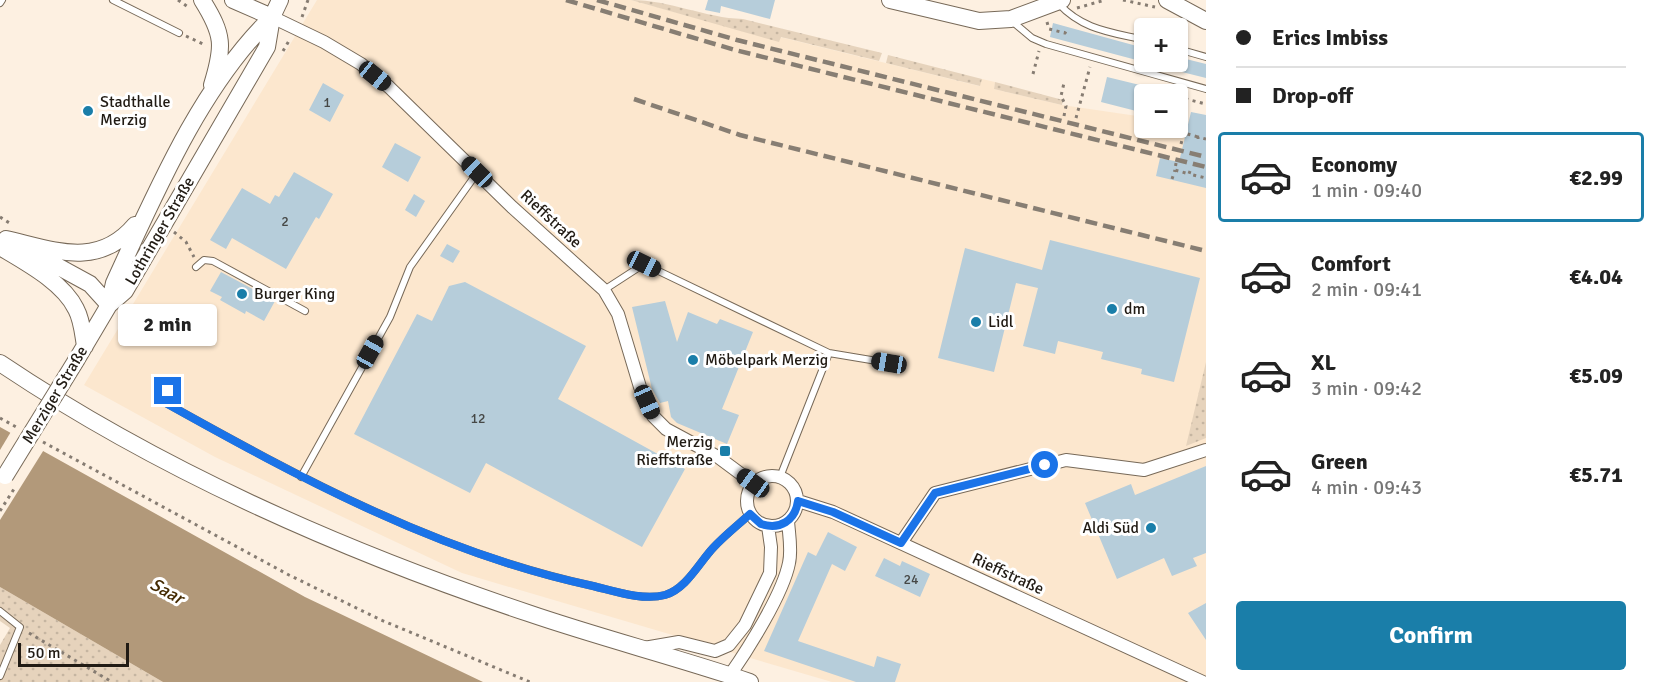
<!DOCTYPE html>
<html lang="en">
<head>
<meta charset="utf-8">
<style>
	:root { --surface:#fff; --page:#f6f6f6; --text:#222; --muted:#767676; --line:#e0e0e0; --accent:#1a7ea9 }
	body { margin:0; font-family:Signika,sans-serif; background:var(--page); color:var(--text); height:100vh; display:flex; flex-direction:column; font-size:22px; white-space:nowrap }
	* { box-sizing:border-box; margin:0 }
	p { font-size:20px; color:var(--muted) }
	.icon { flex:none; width:33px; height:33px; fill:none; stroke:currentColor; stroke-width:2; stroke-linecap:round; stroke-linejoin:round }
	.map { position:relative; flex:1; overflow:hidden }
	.sheet { display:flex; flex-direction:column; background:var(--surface); width:450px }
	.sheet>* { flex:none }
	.guide { display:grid; align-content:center; height:132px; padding:0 30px; background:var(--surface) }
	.fabs { position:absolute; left:1134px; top:18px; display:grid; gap:12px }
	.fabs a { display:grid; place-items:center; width:54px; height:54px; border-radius:6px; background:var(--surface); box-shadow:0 2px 4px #0004; font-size:30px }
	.scale { position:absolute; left:18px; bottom:15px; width:111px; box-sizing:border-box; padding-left:6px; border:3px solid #211b14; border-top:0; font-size:16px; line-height:21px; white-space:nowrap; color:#211b14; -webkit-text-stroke:4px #fff; paint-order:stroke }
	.end { position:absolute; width:27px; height:27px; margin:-14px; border:8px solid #1a73e8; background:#fff; box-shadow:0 0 0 3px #fff }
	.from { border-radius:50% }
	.bubble { position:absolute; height:42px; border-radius:6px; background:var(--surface); box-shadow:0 2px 4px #0004; font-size:20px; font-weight:700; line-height:42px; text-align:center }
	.car { position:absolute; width:18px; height:36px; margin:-18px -9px; border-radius:8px; box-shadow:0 0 4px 2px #0007; background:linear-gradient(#222 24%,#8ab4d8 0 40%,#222 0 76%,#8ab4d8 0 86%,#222 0) }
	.guide b { display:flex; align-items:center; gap:21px; height:57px; font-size:22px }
	.guide b+b { border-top:2px solid var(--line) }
	.guide i { width:15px; height:15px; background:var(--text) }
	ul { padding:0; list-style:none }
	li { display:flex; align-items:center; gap:18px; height:90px; margin:0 12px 9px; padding:0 18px; border:3px solid transparent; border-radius:6px }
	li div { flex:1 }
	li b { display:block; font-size:22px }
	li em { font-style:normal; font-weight:700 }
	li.current { border-color:var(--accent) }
	li>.icon { width:54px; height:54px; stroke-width:1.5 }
	.action { display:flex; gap:12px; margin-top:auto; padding:12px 30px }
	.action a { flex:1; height:69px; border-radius:6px; background:var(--accent); color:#fff; font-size:24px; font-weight:700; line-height:69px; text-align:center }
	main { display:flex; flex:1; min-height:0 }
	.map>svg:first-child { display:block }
	.built { fill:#fce7ce }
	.grass { fill:url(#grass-dots) }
	.water { fill:#b2997a }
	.pier { fill:#fdf0e1 }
	.building { fill:#b6cdda }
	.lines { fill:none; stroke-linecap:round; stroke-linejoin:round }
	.lane-casing { stroke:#776958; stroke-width:8 }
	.street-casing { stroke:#776958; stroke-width:14 }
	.secondary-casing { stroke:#776958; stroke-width:18 }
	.path { stroke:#867c72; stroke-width:3; stroke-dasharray:3 4.5; stroke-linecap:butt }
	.lane { stroke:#fff; stroke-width:6 }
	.street { stroke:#fff; stroke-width:12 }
	.secondary { stroke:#fff; stroke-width:16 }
	.rail { stroke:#877e73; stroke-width:4.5; stroke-dasharray:12 6; stroke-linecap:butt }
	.secondary-bridge-casing { stroke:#776958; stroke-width:18; stroke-linecap:butt }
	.path-bridge { stroke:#867c72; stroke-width:3; stroke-dasharray:3 4.5; stroke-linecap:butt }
	.secondary-bridge { stroke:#fff; stroke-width:16 }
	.route { stroke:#1a73e8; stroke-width:8 }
	.poi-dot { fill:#1a7ea9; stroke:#fff; stroke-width:2 }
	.labels { text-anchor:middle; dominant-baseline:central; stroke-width:6; stroke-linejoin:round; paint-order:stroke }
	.number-label { font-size:14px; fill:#464846 }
	.poi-label { font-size:16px; fill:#211b14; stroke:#fff; text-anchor:start }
	.street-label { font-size:16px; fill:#211b14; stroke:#fff }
	.water-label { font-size:18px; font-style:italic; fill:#442a01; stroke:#fff }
</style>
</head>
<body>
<main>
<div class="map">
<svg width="1206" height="682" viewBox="0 0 1206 682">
	<defs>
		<pattern id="grass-dots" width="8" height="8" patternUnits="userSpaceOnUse" patternTransform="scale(1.5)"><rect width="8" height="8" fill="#e6d3bc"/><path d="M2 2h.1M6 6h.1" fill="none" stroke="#c5b5a1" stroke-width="1.8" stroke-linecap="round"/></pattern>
	</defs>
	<rect width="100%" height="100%" fill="#fdf0e1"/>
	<path class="built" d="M317 0H631L779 41 780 37 979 86 982 79 995 82 994 89 1062 105 1144 117V128H1178V122L1206 127V682H832L462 573 215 457 84 385Z"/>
	<path class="grass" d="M631 0C670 0 705 18 743 19L882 53 879 61 781 37 779 42Z
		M888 55 982 79 980 86 886 63Z
		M995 82 1063 100 1062 105 994 89Z
		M1206 362V438L1186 446Z
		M0 587 163 682H0V645L10 628 0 621Z"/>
	<path class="water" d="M0 427 305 597 483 682H163L0 587Z"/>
	<path class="pier" d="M12 430 45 448 0 520V450Z"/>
	<path class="building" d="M708 0H775L770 19 721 6 720 13 705 10Z
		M1053 23 1144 48V62L1050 37Z
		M1178 57 1206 64V78L1178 71Z
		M1107 77 1144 86V113L1101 102Z
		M323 83 344 95 330 122 309 110Z
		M1191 112 1206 115V188L1156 176 1160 158 1179 162Z
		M395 143 421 157 408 182 382 167Z
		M294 172 333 194 319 219 316 217 286 269 232 238 226 249 210 240 242 188 270 204 275 195 279 197Z
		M414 194 425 201 416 217 405 210Z
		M1050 240 1200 278 1174 382 1141 374 1142 369 1101 359 1103 352 1058 341 1055 354 1023 346 1038 288 1016 283 994 372 938 358 965 248 1042 270Z
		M447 244 460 251 453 263 440 256Z
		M221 272 275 301 264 321 246 311 245 314 220 300 222 297 210 291Z
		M465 282 586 346 558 399 685 469 642 547 486 463 470 493 354 434 417 314 432 321 449 286Z
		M665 301 677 342 688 312 717 324 720 319 753 332 722 409 739 415 727 444 677 423 671 417 668 401 660 403 652 389 632 307Z
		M1206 466V553L1193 558 1197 566 1172 576 1164 558 1117 579 1085 503 1131 484 1135 495Z
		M828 532 857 547 845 571 832 564 798 641 874 667 877 656 901 664 895 682H856L764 651 808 552 816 556Z
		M884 558 900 566 902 561 930 574 920 597 875 576Z
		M1206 603V640L1188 613Z"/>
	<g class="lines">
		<g class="lane-casing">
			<path id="lane" d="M113 0 179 33
				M0 3 2 0
				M1059 4C1083 30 1111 32 1144 40
				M1013 22 1032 38 1046 44 1206 89
				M1178 49 1206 57
				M196 267 204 260 213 261 305 311
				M604 290 644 264 829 353
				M168 391 164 402C301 478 438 553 593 586 614 591 643 601 665 595 686 589 699 563 713 548 724 536 738 525 750 514
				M301 477 390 317 410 267 477 173
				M780 477 829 353 889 363
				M0 611 20 627 0 676"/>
		</g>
		<g class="street-casing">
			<path id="street" d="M272 17 324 42 361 64 389 87 512 207 604 290 618 314 640 387 653 416 666 429 718 457 753 483
				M747 501a25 25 0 1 1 50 0a25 25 0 1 1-50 0Z
				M798 501 833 512 1203 682
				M901 543 935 493 1066 460 1144 470 1206 450
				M644 648 679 642 715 651 729 645 745 625 770 573 771 547 768 526
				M730 675C748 649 783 594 789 563 792 550 789 535 788 521"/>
		</g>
		<g class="secondary-casing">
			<path id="secondary" d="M202 0C224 35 224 46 212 85
				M233 0 272 17
				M890 0 979 21 1011 19 1062 0
				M1167 0 1206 21
				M6 239C54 250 98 269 135 225
				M0 247C25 262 63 282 76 309 82 320 83 334 85 346
				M26 249 90 284 109 305
				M109 305 125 291 267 47 272 17 280 0
				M77 359 109 305 114 283C155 194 201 85 272 17
				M0 363C162 472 343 551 528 613 601 638 676 657 750 682"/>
		</g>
		<path class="path" d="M178 0 188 7
			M1123 0 1155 7
			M1077 8 1105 0
			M302 17 308 0
			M1047 22 1049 29 1065 33 1067 29
			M186 36 205 45
			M283 51 290 39
			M1033 74 1039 51
			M1157 86 1163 93 1169 94
			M1178 97 1206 104
			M1064 116 1066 106 1061 96 1064 83
			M1076 118 1090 67
			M1198 139V137L1206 139
			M1181 144 1184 133 1198 137
			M1176 163 1175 170 1189 174
			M1190 171 1189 174 1206 178
			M1172 179 1175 170
			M0 217 11 224
			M174 232 186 242 194 257
			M0 418 18 428
			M43 442 289 575 381 620 530 682
			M29 633 112 682"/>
		<use href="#lane" class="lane"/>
		<use href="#street" class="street"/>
		<use href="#secondary" class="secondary"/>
		<path class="rail" d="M566 0 735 50 1206 167
			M597 0 737 40 1206 157
			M634 99 740 135 1206 251"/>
		<g class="secondary-bridge-casing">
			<path id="secondary-bridge" d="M5 476 77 359"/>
		</g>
		<path class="path-bridge" d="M0 511 14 489"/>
		<use href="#secondary-bridge" class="secondary-bridge"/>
	</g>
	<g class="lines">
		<path class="route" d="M168 391 164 402C300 478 438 553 593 586 614 591 643 601 665 595 686 589 699 563 713 548 724 536 738 525 750 514L761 524C780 530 795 521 798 501L833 512 901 543 935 493 1045 465"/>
	</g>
	<g class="poi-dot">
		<circle cx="88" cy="111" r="6"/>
		<circle cx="242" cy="294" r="6"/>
		<circle cx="1112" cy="309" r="6"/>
		<circle cx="976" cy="322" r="6"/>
		<circle cx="693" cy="360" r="6"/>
		<rect x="719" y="445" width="12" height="12" rx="3"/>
		<circle cx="1151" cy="528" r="6"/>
	</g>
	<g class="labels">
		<g class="number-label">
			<text x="327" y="102">1</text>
			<text x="285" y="221">2</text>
			<text x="478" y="418">12</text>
			<text x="911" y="579">24</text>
		</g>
		<g class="poi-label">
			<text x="100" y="102">Stadthalle<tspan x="100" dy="18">Merzig</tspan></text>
			<text x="254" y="294">Burger King</text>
			<text x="1124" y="309">dm</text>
			<text x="988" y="322">Lidl</text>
			<text x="705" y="360">Möbelpark Merzig</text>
			<text x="713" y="442" text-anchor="end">Merzig<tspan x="713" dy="18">Rieffstraße</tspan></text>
			<text x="1139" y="528" text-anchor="end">Aldi Süd</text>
		</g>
		<g class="street-label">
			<text transform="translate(551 219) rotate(43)">Rieffstraße</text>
			<text transform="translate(160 231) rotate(-60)">Lothringer Straße</text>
			<text transform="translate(55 395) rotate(-59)">Merziger Straße</text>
			<text transform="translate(1008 574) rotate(25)">Rieffstraße</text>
		</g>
		<g class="water-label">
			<text transform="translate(167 591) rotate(29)">Saar</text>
		</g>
	</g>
</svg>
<div class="fabs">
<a>+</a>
<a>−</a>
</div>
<div class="scale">50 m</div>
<i class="end from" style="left:1045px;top:465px"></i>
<i class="end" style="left:168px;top:391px"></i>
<div class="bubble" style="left:118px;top:304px;width:99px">2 min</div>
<i class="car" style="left:375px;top:76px;rotate:129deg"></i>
<i class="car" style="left:477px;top:172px;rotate:314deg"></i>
<i class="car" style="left:644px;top:264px;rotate:116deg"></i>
<i class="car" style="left:370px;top:352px;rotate:29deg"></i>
<i class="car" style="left:889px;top:363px;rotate:280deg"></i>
<i class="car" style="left:647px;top:402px;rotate:156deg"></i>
<i class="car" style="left:753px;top:483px;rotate:306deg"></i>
</div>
<section class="sheet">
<div class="guide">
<b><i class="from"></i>Erics Imbiss</b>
<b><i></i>Drop-off</b>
</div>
<ul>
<li class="current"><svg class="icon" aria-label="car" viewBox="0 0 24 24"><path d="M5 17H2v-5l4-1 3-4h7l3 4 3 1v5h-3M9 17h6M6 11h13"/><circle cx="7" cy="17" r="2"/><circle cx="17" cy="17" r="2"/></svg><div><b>Economy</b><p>1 min · 09:40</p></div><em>€2.99</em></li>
<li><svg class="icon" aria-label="car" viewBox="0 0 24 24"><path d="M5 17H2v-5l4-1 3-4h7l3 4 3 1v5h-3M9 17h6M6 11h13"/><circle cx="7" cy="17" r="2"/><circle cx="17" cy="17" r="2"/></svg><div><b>Comfort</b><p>2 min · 09:41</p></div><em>€4.04</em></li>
<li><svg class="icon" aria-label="car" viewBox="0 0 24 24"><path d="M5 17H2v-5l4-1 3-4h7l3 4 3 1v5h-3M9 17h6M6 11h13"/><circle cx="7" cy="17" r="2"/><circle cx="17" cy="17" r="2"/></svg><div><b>XL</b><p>3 min · 09:42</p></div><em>€5.09</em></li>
<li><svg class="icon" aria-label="car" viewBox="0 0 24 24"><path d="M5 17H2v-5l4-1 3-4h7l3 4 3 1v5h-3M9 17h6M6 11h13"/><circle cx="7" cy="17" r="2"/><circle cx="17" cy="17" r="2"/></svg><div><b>Green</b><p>4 min · 09:43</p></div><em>€5.71</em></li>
</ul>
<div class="action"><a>Confirm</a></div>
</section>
</main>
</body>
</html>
